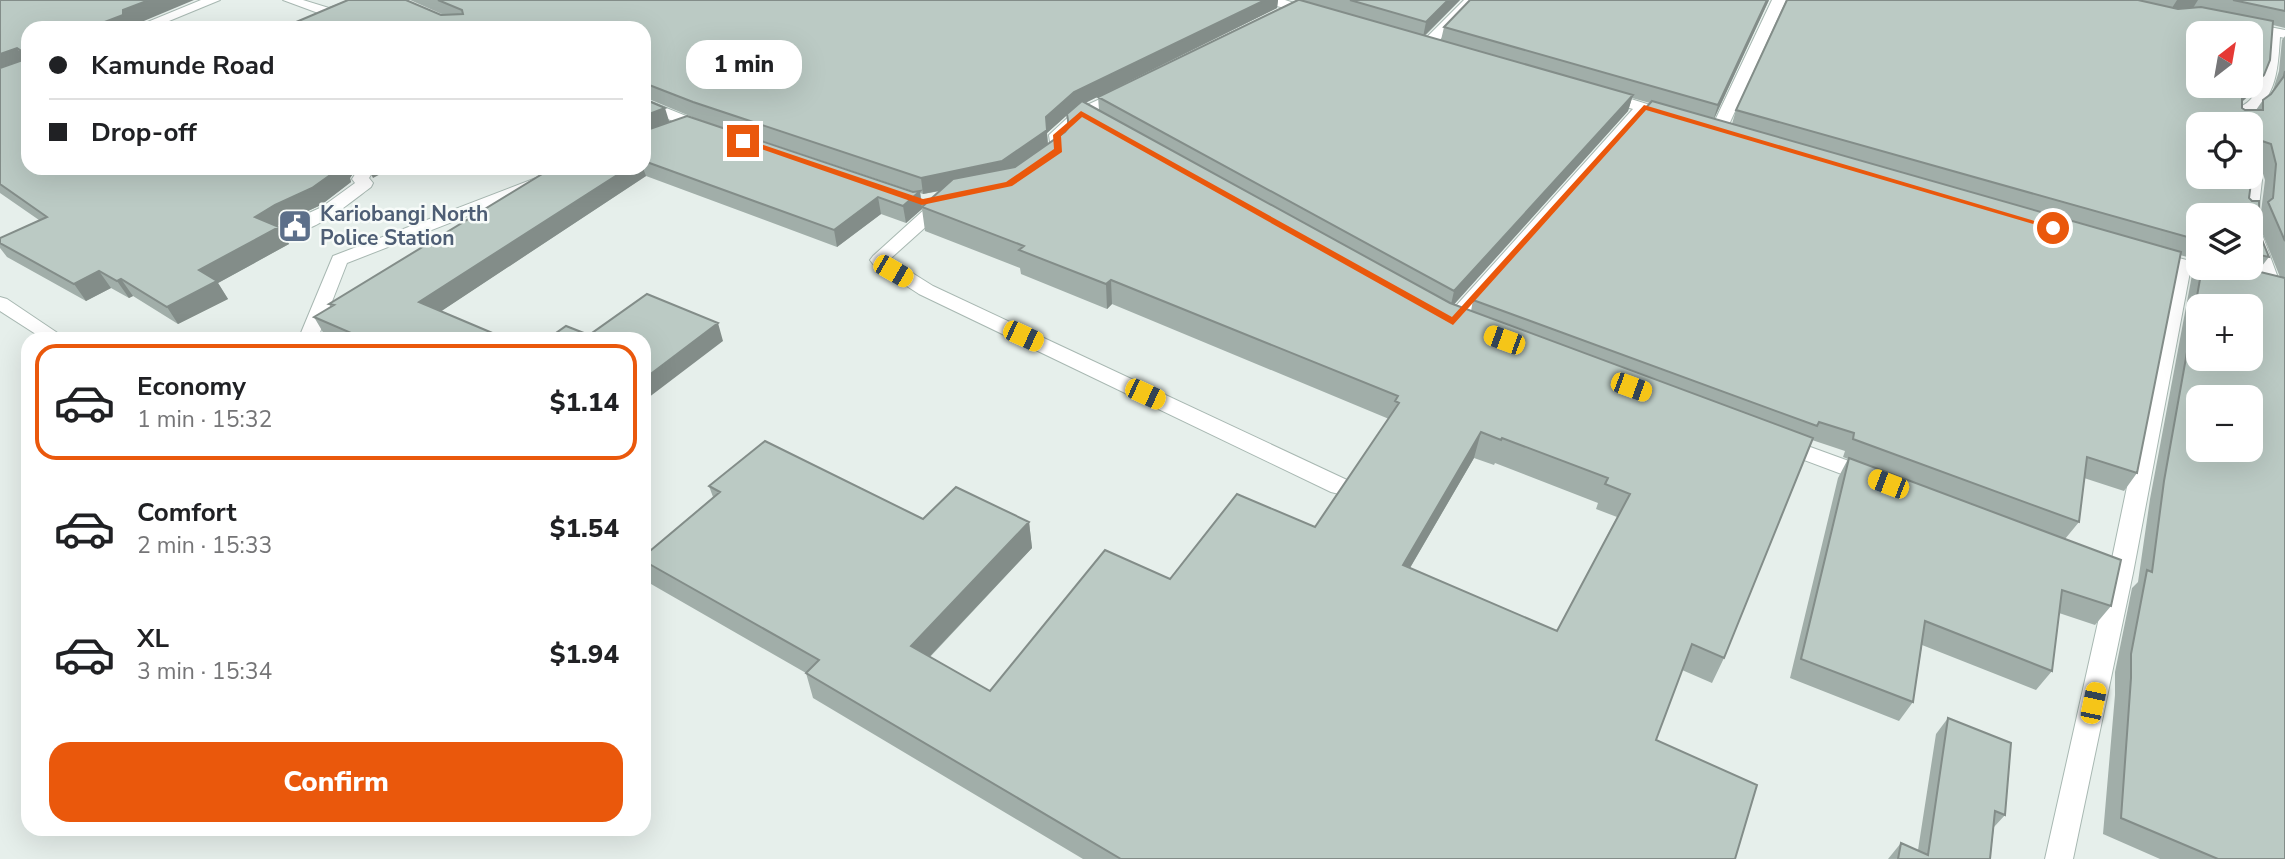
<!DOCTYPE html>
<html lang="en">
<head>
<meta charset="utf-8">
<style>
	:root { --surface:#fff; --page:#f6f6f6; --text:#202124; --muted:#757577; --line:#e0e0e0; --accent:#ea580c }
	body { margin:0; font-family:"Nunito Sans",sans-serif; background:var(--page); color:var(--text); height:100vh; display:flex; flex-direction:column; font-size:26px; white-space:nowrap }
	* { box-sizing:border-box; margin:0 }
	p { font-size:23px; color:var(--muted) }
	.icon { flex:none; width:38px; height:38px; fill:none; stroke:currentColor; stroke-width:2; stroke-linecap:round; stroke-linejoin:round }
	.map { position:relative; flex:1; overflow:hidden }
	.details { position:absolute; left:21px; top:332px; width:630px; height:504px; display:flex; flex-direction:column; background:var(--surface); border-radius:21px; box-shadow:0 7px 28px #0002 }
	.details>* { flex:none }
	.banner { position:absolute; left:21px; top:21px; width:630px; height:154px; border-radius:21px; box-shadow:0 7px 28px #0002; display:grid; align-content:center; height:154px; padding:0 28px; background:var(--surface) }
	.needle { width:46px; rotate:31deg }
	.buttons { position:absolute; left:2186px; top:21px; display:grid; gap:14px }
	.buttons a { display:grid; place-items:center; width:77px; height:77px; border-radius:14px; background:var(--surface); box-shadow:0 7px 28px #0002; font-size:35px }
	.end { position:absolute; width:32px; height:32px; margin:-16px; border:9px solid #ea580c; background:#fff; box-shadow:0 0 0 4px #fff }
	.from { border-radius:50% }
	.bubble { position:absolute; height:49px; border-radius:21px; background:var(--surface); box-shadow:0 7px 28px #0002; font-size:23px; font-weight:800; line-height:49px; text-align:center }
	.car { position:absolute; width:21px; height:42px; margin:-21px -10px; border-radius:9px; box-shadow:0 0 5px 2px #0007; background:linear-gradient(#f5c518 24%,#345 0 40%,#f5c518 0 76%,#345 0 86%,#f5c518 0) }
	.banner b { display:flex; align-items:center; gap:24px; height:66px; font-size:26px }
	.banner b+b { border-top:2px solid var(--line) }
	.banner i { width:18px; height:18px; background:var(--text) }
	ul { padding:12px 0 0; list-style:none }
	li { display:flex; align-items:center; gap:21px; height:116px; margin:0 14px 10px; padding:0 14px; border:4px solid transparent; border-radius:21px }
	li div { flex:1 }
	li b { display:block; font-size:26px }
	li em { font-style:normal; font-weight:800 }
	li.on { border-color:var(--accent) }
	li>.icon { width:63px; height:63px; stroke-width:1.5 }
	.action { display:flex; gap:14px; margin-top:auto; padding:14px 28px }
	.action a { flex:1; height:80px; border-radius:21px; background:var(--accent); color:#fff; font-size:28px; font-weight:800; line-height:80px; text-align:center }
	.map>svg:first-child { display:block }
	.lines { fill:none; stroke-linecap:round; stroke-linejoin:round }
	.minor-casing { stroke:#a8b8b2; stroke-width:2 }
	.minor { fill:#fff; fill-rule:evenodd }
	.wall { fill:#a1aea9; fill-rule:evenodd }
	.shaded-wall { fill:#838d89 }
	.building { fill:#bbcac4; stroke:#838d89; stroke-width:2; fill-rule:evenodd }
	.route { fill:#ea580c }
	.labels { text-anchor:middle; dominant-baseline:central; stroke-width:5; stroke-linejoin:round; paint-order:stroke }
	.service-label { font-size:21px; font-weight:bold; fill:#4e5e75; stroke:#f7fbf9; text-anchor:start }
</style>
</head>
<body>
<div class="map">
<svg width="2285" height="859" viewBox="0 0 2285 859">
	<rect width="100%" height="100%" fill="#e6efeb"/>
	<g class="lines">
		<g class="minor-casing">
			<path id="minor" d="M201 0H220L152 28H133Z
				M283 0H303L329 8 351 0H370L329 17Z
				M1263 0H1285L1322 12 1315 16 1265 3Z
				M1464 0H1478L1431 49H1421V43Z
				M1772 0H1786L1726 131 1724 134H1712L1710 131Z
				M2244 22 2285 30V38L2280 37C2278 67 2277 98 2249 115L2250 124H2234L2233 113C2238 107 2246 105 2251 99 2266 82 2265 55 2266 34L2239 29V23Z
				M1122 89 1127 90 1129 93 1127 96 1086 116 1065 136 1067 150C1061 158 1051 164 1041 161L1039 158 1051 148 1049 135 1076 110Z
				M1605 91 1676 113 1679 116 1671 121 1647 113 1460 325H1446L1443 321 1446 317 1633 109 1600 99 1597 96Z
				M644 99 711 126 713 129 705 134 699 132 644 109Z
				M2250 158 2258 163 2262 180 2258 215 2250 220V215H2240L2245 177H2250Z
				M359 168H375L369 178 373 183 371 187C352 201 309 238 285 232L282 228 285 224 322 207 355 183 352 179Z
				M562 168H585L583 171 347 263 317 340H298L333 256Z
				M943 197 951 202 949 206 890 259 933 286 1347 480 1350 486 1347 492 1339 494 1331 492 919 294 873 264 870 260 873 256 937 198Z
				M2250 221 2259 226 2281 286 2279 290 2272 292C2252 286 2250 238 2250 221Z
				M2152 251 2198 263V268L2229 271 2232 275 2223 280 2190 272 2133 573 2073 859H2045L2109 573 2173 267 2146 260 2143 256 2146 252Z
				M0 297 7 299 68 340H45L0 311Z
				M1780 436 1879 472 1882 477 1879 482 1871 485 1772 448 1769 443 1772 438Z"/>
		</g>
		<use href="#minor" class="minor"/>
	</g>
	<path class="wall" d="M0 0 132 26V28H28V168H357L350 178 351 182 321 205 284 222 277 226 279 227 289 244 218 283 228 299 178 324 133 296 129 298 111 288 86 301 7 257 0 248V238L39 220 0 193Z
		M410 0H1278L1277 8 1085 103 1099 110 1098 97 1297 0H1296H1460L1425 36 1441 40 1444 27 1769 0 1714 119 1732 124 1736 110 1787 0H2285V28L2273 25 2254 91 2242 102V108L2245 110H2256L2263 100 2271 94 2273 90 2279 71 2282 40 2285 36V859H2160L2103 834 2115 695V672L2132 588 2138 582 2150 499 2192 275 2198 267V268H2250V215H2198V260L2180 255 2137 473 2124 491 2084 478 2079 522 2065 539 2111 606 2095 625 2059 613 2052 671 2036 690 1922 645 1913 702 1899 721 1790 678 1838 478 1848 459 1843 457 1845 451 1812 440 1724 658 1712 683 1682 670 1656 740 1735 859H1083L813 698 806 673 651 584 644 567V556L713 497 709 486 923 519 1029 522 1032 548 930 657 990 691 1170 579 1315 527 1389 419 1112 304 1107 309 1021 274 1020 268 925 231 922 209 906 223 881 214 837 247 646 176 441 311 509 340H336L324 334 314 317 331 307 329 304 552 168H644V99L669 122 915 192 697 119 644 97V28L441 15H444ZM1632 98 1650 103 1473 300 1471 311 1454 304 1628 111ZM1067 115V129L1065 132 1048 144 1047 133ZM2257 160 2259 161 2265 180 2261 212 2260 214 2249 198 2253 166ZM940 191 922 206 920 193 923 194ZM2260 228 2264 237 2280 277 2258 271 2269 257 2260 235ZM1474 458 1494 465 1495 463 1598 503 1596 509 1617 517 1557 631 1410 568Z
		M1948 718 2005 815 1994 827 1990 859H1888L1901 843 1918 850 1936 734Z"/>
	<path class="shaded-wall" d="M149 0H194L132 26V28H89L123 10Z
		M1265 0H1278L1277 8 1075 108 1047 133 1048 147 1003 178 923 194 921 178 1046 117 1074 92Z
		M1448 0H1460L1423 37 1426 22Z
		M1767 0H1769L1713 121 1718 105Z
		M2177 0H2198L2193 8 2170 11Z
		M17 48 27 64 0 73V54Z
		M2264 75 2254 91 2231 111 2242 95Z
		M1633 95 1628 111 1450 309 1454 291Z
		M665 108 670 124 644 135V116Z
		M340 168H357L350 178 351 182 321 205 284 222 265 234 255 217 275 205Z
		M368 168H392L373 178Z
		M628 168H643L646 176 428 320 419 302Z
		M920 191 922 209 906 223 903 206Z
		M878 197 881 214 837 247 834 230Z
		M279 227 289 244 218 283 228 299 178 324 167 307 199 270Z
		M99 271 111 288 86 301 74 284Z
		M121 279 133 296 129 298 117 281Z
		M1111 280 1112 304 1107 309 1106 284Z
		M718 323 723 341 644 401V379Z
		M1481 432 1474 458 1397 590 1403 565Z
		M1029 522 1032 548 916 671 911 646Z"/>
	<path class="building" d="M0 0H149L123 10V15L89 28H28V52L22 54 28 57V168H340L312 188 275 205 255 217 279 227 199 270 217 281 167 307 121 279 117 281 99 271 74 284 0 243V238L47 217 0 184V68L20 61V50L17 48 0 54Z
		M348 0H406L441 15 463 14 462 10 438 0H1265L1074 92 1046 117 1047 130 1002 161 921 178 693 102 644 83V28H282Z
		M1298 0H1300L1633 95 1454 291 1098 97Z
		M1350 0H1448L1426 22Z
		M1470 0H1767L1718 105 1444 27Z
		M1787 0H2138L2178 9 2201 7 2273 21 2270 60 2264 75 2242 95V108L2245 110H2263V100L2271 94 2284 76 2285 71V241L2268 202 2273 198 2276 164 2271 144 2259 140V158L2254 160 2249 198 2252 201H2259L2260 235 2269 257 2250 253V215H2198V240L1736 110ZM2198 33H2250V86H2198ZM2198 124H2250V177H2198Z
		M2233 0H2285V11Z
		M644 99 665 108 644 116Z
		M1082 101 1450 303 1813 438 1724 658 1692 644 1656 740 1757 785 1735 859H1121L806 673 819 660 644 561V556L720 492 709 486 765 441 923 519 956 487 1029 522 911 646 990 691 1105 550 1170 579 1237 494 1315 527 1399 403 1395 401 1398 396 1111 280 1106 284 1019 250 1024 246 922 207 953 179 1015 167 1065 132 1069 127 1067 114ZM1481 432 1501 440 1502 438 1608 478 1605 484 1630 494 1557 631 1403 565Z
		M1652 101 2181 252 2137 473 2087 457 2079 522 1853 439 1854 433 1819 422 1817 426 1473 300Z
		M687 116 913 192 920 191 903 206 878 197 834 230 644 161V131Z
		M552 168H628L419 302 509 340H347L356 335 314 317 334 305 329 304Z
		M2202 268H2244L2285 278V859H2218L2121 818 2131 678V654L2147 570 2152 572 2164 481ZM2198 306H2250V359H2198ZM2198 397H2250V450H2198Z
		M647 294 718 323 644 379V340H546L566 326 589 335Z
		M1849 458 2121 560 2111 606 2062 590 2052 671 1925 621 1913 702 1801 659Z
		M1948 718 2011 743 2005 815 1995 811 1990 859H1898L1901 843 1928 855Z"/>
	<path class="route" d="M1644 105 2058 228 2050 229 1646 110 1453 325 1082 117 1061 136 1062 152 1012 186 922 205 738 141 746 139 923 199 1006 182 1054 149 1053 135 1081 111 1452 317Z"/>
	<defs>
		<g id="civic-square" transform="scale(1.75)"><rect x="-9" y="-9" width="18" height="18" rx="4" fill="#5c6f8a" stroke="#f7fbf9"/><path d="M-.6-6.5H3V-4.5H.6V-3L4-1V1h2V6H-6V1h2V-1L-.6-3ZM-1.2 2.5V6h2.4V2.5Z" fill="#fff"/></g>
	</defs>
	<g fill-rule="evenodd">
		<use href="#civic-square" x="295" y="226"/>
	</g>
	<g class="labels">
		<g class="service-label">
			<text x="320" y="214">Kariobangi North<tspan x="320" dy="24">Police Station</tspan></text>
		</g>
	</g>
</svg>
<div class="buttons">
<a><svg class="needle" viewBox="-14 -14 28 28"><path d="M0-13l5 13h-10z" fill="#e53935"/><path d="M0 13l5-13h-10z" fill="#757577"/></svg></a>
<a><svg class="icon" aria-label="locate" viewBox="0 0 24 24"><circle cx="12" cy="12" r="6"/><path d="M12 2v4M12 18v4M2 12h4M18 12h4"/></svg></a>
<a><svg class="icon" aria-label="layers" viewBox="0 0 24 24"><path d="M12 4l9 5-9 5-9-5zM3 14l9 5 9-5"/></svg></a>
<a>+</a>
<a>−</a>
</div>
<i class="end from" style="left:2053px;top:228px"></i>
<i class="end" style="left:743px;top:141px"></i>
<div class="bubble" style="left:686px;top:40px;width:116px">1 min</div>
<i class="car" style="left:893px;top:271px;rotate:120deg"></i>
<i class="car" style="left:1023px;top:336px;rotate:115deg"></i>
<i class="car" style="left:1504px;top:340px;rotate:290deg"></i>
<i class="car" style="left:1631px;top:387px;rotate:110deg"></i>
<i class="car" style="left:1145px;top:394px;rotate:115deg"></i>
<i class="car" style="left:1888px;top:484px;rotate:291deg"></i>
<i class="car" style="left:2093px;top:703px;rotate:12deg"></i>
<div class="banner">
<b><i class="from"></i>Kamunde Road</b>
<b><i></i>Drop-off</b>
</div>
<section class="details">
<ul>
<li class="on"><svg class="icon" aria-label="car" viewBox="0 0 24 24"><path d="M5 17H2v-5l4-1 3-4h7l3 4 3 1v5h-3M9 17h6M6 11h13"/><circle cx="7" cy="17" r="2"/><circle cx="17" cy="17" r="2"/></svg><div><b>Economy</b><p>1 min · 15:32</p></div><em>$1.14</em></li>
<li><svg class="icon" aria-label="car" viewBox="0 0 24 24"><path d="M5 17H2v-5l4-1 3-4h7l3 4 3 1v5h-3M9 17h6M6 11h13"/><circle cx="7" cy="17" r="2"/><circle cx="17" cy="17" r="2"/></svg><div><b>Comfort</b><p>2 min · 15:33</p></div><em>$1.54</em></li>
<li><svg class="icon" aria-label="car" viewBox="0 0 24 24"><path d="M5 17H2v-5l4-1 3-4h7l3 4 3 1v5h-3M9 17h6M6 11h13"/><circle cx="7" cy="17" r="2"/><circle cx="17" cy="17" r="2"/></svg><div><b>XL</b><p>3 min · 15:34</p></div><em>$1.94</em></li>
</ul>
<div class="action"><a>Confirm</a></div>
</section>
</div>
</body>
</html>
